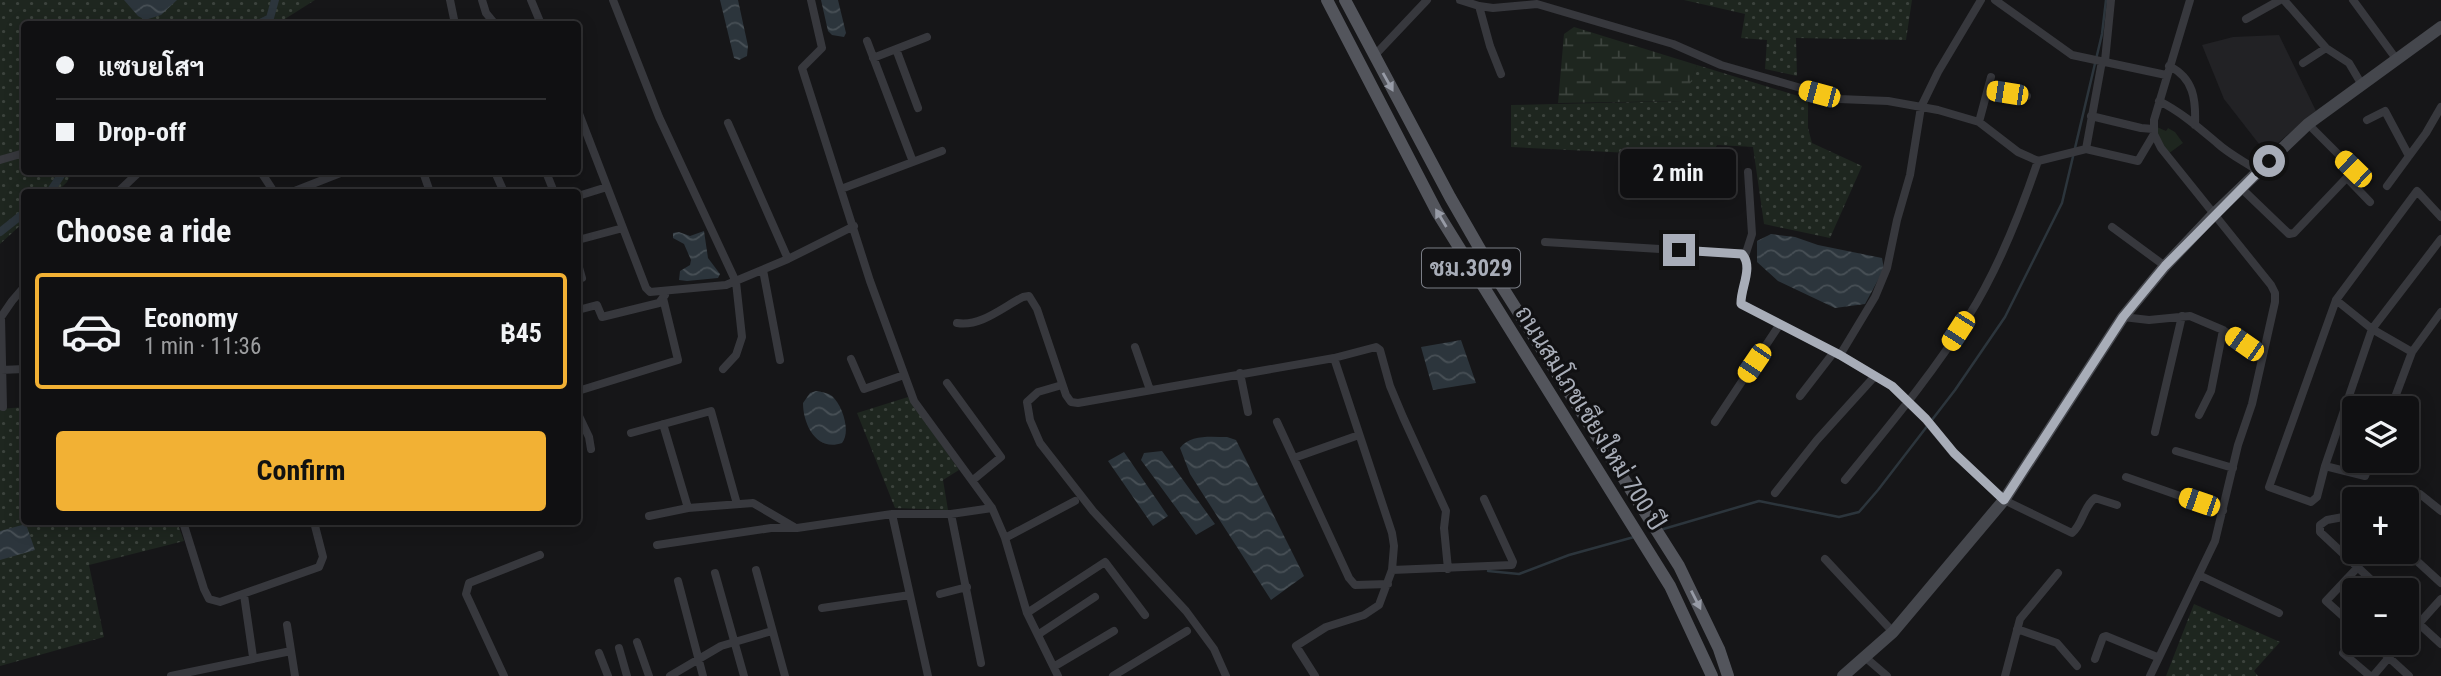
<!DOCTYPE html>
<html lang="en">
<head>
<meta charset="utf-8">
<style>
	:root { --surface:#101012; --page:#19191b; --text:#f1f3f6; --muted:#9c9d9f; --line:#303032; --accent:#f2b134 }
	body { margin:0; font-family:"Roboto Condensed",Sarabun,sans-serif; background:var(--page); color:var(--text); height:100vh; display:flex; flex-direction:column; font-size:26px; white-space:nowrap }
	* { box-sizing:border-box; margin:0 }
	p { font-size:23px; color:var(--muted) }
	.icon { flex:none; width:38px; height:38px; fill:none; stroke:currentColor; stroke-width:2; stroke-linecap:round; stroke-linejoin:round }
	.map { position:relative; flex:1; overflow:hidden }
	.drawer { position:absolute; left:21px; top:189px; width:560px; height:336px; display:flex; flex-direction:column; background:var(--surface); border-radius:7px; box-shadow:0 4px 18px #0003,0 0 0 2px var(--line) }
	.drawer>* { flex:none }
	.guide { position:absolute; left:21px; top:21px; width:560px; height:154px; border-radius:7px; box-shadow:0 4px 18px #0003,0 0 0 2px var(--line); display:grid; align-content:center; height:154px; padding:0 35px; background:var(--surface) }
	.tools { position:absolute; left:2342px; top:396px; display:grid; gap:14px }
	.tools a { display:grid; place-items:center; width:77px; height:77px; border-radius:7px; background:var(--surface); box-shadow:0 4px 18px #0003,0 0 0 2px var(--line); font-size:35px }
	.end { position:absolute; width:32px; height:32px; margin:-16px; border:9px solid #a8adb8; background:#111; box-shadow:0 0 0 4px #111 }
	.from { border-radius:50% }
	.bubble { position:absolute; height:49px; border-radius:7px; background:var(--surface); box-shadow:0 4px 18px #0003,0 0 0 2px var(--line); font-size:23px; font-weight:700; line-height:49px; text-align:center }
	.car { position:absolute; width:21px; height:42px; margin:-21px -10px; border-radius:9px; box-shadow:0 0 5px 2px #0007; background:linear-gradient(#f5c518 24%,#345 0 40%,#f5c518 0 76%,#345 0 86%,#f5c518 0) }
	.guide b { display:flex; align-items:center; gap:24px; height:66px; font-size:26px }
	.guide b+b { border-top:2px solid var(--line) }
	.guide i { width:18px; height:18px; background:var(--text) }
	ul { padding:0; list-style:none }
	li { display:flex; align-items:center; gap:21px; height:116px; margin:0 14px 10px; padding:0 21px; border:4px solid transparent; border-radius:7px }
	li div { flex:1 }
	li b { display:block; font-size:26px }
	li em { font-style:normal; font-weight:700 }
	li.current { border-color:var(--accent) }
	li>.icon { width:63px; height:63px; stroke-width:1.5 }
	h2 { padding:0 35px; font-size:32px; line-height:84px }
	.button { display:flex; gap:14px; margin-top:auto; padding:14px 35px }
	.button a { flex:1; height:80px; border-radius:7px; background:var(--accent); color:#111; font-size:28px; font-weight:700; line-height:80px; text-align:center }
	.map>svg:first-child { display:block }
	.built { fill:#222225 }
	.grass { fill:url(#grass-dots) }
	.wetland { fill:url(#wetland-marsh) }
	.park { fill:#1e261f }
	.water { fill:url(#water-waves) }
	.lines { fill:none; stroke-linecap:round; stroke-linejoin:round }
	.stream { stroke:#2c353c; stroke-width:2.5 }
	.canal { stroke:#2c353c; stroke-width:8 }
	.minor { stroke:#37383d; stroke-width:8 }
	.secondary { stroke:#45474d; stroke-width:12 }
	.primary { stroke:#53555c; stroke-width:12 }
	.oneway { fill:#979ba6 }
	.route { stroke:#a8adb8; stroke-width:9 }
	.labels { text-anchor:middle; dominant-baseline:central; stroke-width:6; stroke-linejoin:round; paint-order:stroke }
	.shield { fill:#111113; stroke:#7b7e86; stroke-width:2 }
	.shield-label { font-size:23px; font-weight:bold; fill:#a8adb8 }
	.street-label { font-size:24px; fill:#a8adb8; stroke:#111113 }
</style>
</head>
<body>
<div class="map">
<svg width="2441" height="676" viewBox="0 0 2441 676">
	<defs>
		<pattern id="grass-dots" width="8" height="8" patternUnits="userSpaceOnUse" patternTransform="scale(1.75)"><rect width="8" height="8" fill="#1e261f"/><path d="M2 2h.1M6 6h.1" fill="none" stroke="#3c433d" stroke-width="1.8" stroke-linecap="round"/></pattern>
		<pattern id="wetland-marsh" width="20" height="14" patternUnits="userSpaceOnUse" patternTransform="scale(1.75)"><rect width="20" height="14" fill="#1e261f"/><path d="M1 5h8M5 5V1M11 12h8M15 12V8" fill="none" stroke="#3c433d"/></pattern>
		<pattern id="water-waves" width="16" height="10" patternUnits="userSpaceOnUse" patternTransform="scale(1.75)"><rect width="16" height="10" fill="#2c353c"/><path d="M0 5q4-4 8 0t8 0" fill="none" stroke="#485056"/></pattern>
	</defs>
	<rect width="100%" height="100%" fill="#161618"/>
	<path class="built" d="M2279 35 2316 111 2266 153 2224 99 2202 45 2233 37Z"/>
	<path class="grass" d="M0 0H315L277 24H24V172H72L67 182 57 192H24V222L0 244Z
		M1684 0H1912L1906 40 1796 38 1797 76 1765 69 1767 40 1741 38 1745 14Z
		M1697 65 1808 99V128L1812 143 1862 166 1830 238 1764 224 1753 147 1717 145 1711 157 1511 147V105L1683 101Z
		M908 397 959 470 943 480 948 510 895 508 857 413Z
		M24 407V522H177L184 541 89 565 104 637 0 666V409Z
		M2194 604 2280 642 2254 671 2258 676H2166Z"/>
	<path class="wetland" d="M1574 27 1697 65 1684 101 1558 103 1564 34Z"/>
	<path class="park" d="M2157 127 2166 131 2168 128 2175 132 2183 143 2168 154 2155 140Z"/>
	<path class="water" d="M124 0H177L161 15 145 20 138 16Z
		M720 0H738L748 46 747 56 739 60 734 58Z
		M821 0H838L846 33 844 37 832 35 828 31Z
		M704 231 708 258 720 274 718 278 687 281 679 280 680 271 690 265 691 260 684 244 673 238V233L679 232 690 236Z
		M1771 234 1795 237 1818 245 1882 258 1884 269 1865 304 1835 308 1778 281 1757 262V241Z
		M1461 340 1476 383 1433 390 1421 347Z
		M816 391C822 392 828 393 832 396 843 406 851 432 842 443 817 452 803 425 803 403L810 393Z
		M1227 437 1236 440 1304 576 1271 600 1190 474 1180 448C1190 434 1211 437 1227 437Z
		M1162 451 1215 524 1196 535 1141 460 1144 453Z
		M1124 452 1168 516 1153 526 1108 461Z
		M26 524 35 550 0 560V531Z"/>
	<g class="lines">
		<path class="stream" d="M1660 530 1759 501 1839 517 1859 512 1878 490 1955 390 2005 317 2062 203 2102 34 2106 0
			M1488 571 1519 574 1569 555 1634 537"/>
		<path class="canal" d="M258 24 270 18 275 0
			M50 192 63 172
			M0 232 24 213"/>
		<path class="minor" d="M450 0 455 24
			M482 0 486 13 495 24
			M531 0 541 24
			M613 0 659 117 736 282 742 337 736 355 723 369
			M811 0 822 48 802 68 870 281 914 401 992 508 1005 538 1027 613 1058 676
			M1460 0 1479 6 1493 8 1537 4 1673 44 1721 65 1839 99 1888 101 1938 110 1979 122 2018 152 2038 161 2086 149 2138 161 2154 134
			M1995 0 2072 55 2166 75
			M2284 0 2326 48 2349 63 2362 85
			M2353 0 2397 60
			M1479 6 1490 46 1501 74
			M2246 19 2280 0
			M867 41 913 162
			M896 49 918 108
			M1374 56 1427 0
			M873 58 927 37
			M2105 61 2111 0
			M2303 63 2326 48
			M2169 66C2194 78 2196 100 2195 125
			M1988 91 2027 96
			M2159 101C2181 112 2198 127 2217 143 2229 154 2245 162 2258 171
			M578 111 646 288 650 292 726 285 788 259 854 226
			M2091 116 2141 128 2153 129
			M2367 120 2385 111 2409 156
			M1979 122 1991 77
			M728 123 788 259
			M2086 149 2102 61
			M0 160 24 153
			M261 172 274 192
			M423 172 430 192
			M495 172 504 192
			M546 172 554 192
			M2347 178 2370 202
			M2387 186 2426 133 2441 107
			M2241 188 2289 234 2294 233 2354 170 2308 124
			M841 189 942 151
			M118 192 139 172
			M292 192 343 172
			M578 196 607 187
			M2441 217 2417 191 2336 300 2269 487 2311 502 2317 497 2325 466 2372 329 2441 239
			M2112 227 2165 266
			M578 240 623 228
			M1545 242 1742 254C1754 267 1740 289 1741 304L1840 355 1892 386 1925 419 1953 453 2004 500 2072 533C2083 524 2083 507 2095 498L2117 505
			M1745 256 1752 234 1748 172
			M578 264 582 278
			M763 270 780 360
			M2336 300 2372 329 2412 352
			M578 310 597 305 602 317 659 303 665 295
			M2123 317 2149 320 2190 316 2223 330 2244 344 2263 353
			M957 323C981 327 1003 307 1023 297L1029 296 1037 309 1066 395 1071 402 1078 403 1334 358 1376 347 1380 350 1390 386 1403 417 1446 511 1444 528 1448 569
			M1135 347 1150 390
			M1840 355 1875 297 1887 268 1897 220 1910 175 1921 107 1938 72 1981 0
			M851 359 864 389 904 375
			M1 370 24 369
			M1240 373 1248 412
			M947 383 1001 457 973 480
			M1062 385 1038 392 1027 402 1030 420 1040 443 1093 511 1186 611 1214 649 1226 676
			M578 391 678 360 663 298
			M1800 396 1834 352
			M3 407 1 317 12 301 24 287
			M2391 408 2412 352 2441 312
			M578 414 589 437 591 449
			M2199 415 2211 391 2223 330
			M1277 422 1349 578 1355 585 1388 584
			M1715 422 1780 324
			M663 424 688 508
			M2155 432 2182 316
			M631 433 711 411 737 504
			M2176 451 2233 468
			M1294 458 1359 435
			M2325 466 2365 476 2371 460
			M2126 477 2223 511
			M1845 480C1888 427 1932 375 1968 317 1996 273 2021 211 2038 161
			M1775 493 1817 440 1875 376
			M2402 499 2420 494 2441 511
			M892 514 928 676
			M951 514 981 663
			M2354 515 2327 520 2320 525V532L2382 590
			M649 516 688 508 753 503 794 527
			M183 522 204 589 209 599 220 602 319 567 323 557 314 522
			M1005 538 1075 501
			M657 545 771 528H797L892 514H951L992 508
			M2406 551 2441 583
			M1825 559 1893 632
			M756 570 785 676
			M1392 570 1512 565 1513 562 1484 499
			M715 573 744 676
			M2199 575 2279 613
			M678 581 703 676
			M940 594 967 587
			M244 595 253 657
			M822 608 910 595
			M2406 612 2441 644
			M1027 613 1105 562 1145 615
			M287 625 295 676
			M2354 626 2326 601 2358 567
			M2017 629 2057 643 2077 666
			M1039 634 1095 597
			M2406 638 2441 599
			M637 642 649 676
			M2372 642 2409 676
			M619 648 627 676
			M599 653 608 676
			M2343 653 2370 676
			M1866 658 1887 676
			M2095 659 2103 637 2106 636 2157 657
			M1055 666 1114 631
			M171 676 291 651
			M504 676 466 594 469 583 540 555
			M670 676 721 646 772 631
			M1113 676 1187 631
			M1315 676 1296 646 1326 627 1364 615 1379 605 1392 570 1394 546 1392 533 1334 358
			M2005 676 2020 619 2058 573
			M2150 676 2215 541 2238 445 2252 404 2275 302V293L2271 285 2161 148 2154 134V120L2190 0
			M2373 676 2402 642"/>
		<path class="secondary" d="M1843 676 1893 632 2004 500 2123 317 2165 266 2215 213 2308 124 2441 27"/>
		<path class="primary" d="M1327 0 1437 212 1670 586 1712 676
			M1345 0 1450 197 1496 277 1679 566 1719 649 1728 676"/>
	</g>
	<defs><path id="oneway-solid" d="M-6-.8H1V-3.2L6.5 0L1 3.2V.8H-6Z" transform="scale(1.75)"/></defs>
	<g class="oneway">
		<use href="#oneway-solid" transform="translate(1388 82) rotate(61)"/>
		<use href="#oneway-solid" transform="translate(1441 218) rotate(-121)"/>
		<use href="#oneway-solid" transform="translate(1696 600) rotate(63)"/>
	</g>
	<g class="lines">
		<path class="route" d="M1679 250 1742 254C1754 267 1740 289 1741 304L1840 355 1892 386 1926 419 1954 453 2004 500 2123 317 2165 266 2269 161"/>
	</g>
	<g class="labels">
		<rect class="shield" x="1422" y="248.5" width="98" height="39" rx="5"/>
		<g class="shield-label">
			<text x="1471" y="268">ชม.3029</text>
		</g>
		<g class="street-label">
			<text transform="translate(1590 418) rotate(58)">ถนนสมโภชเชียงใหม่ 700 ปี</text>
		</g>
	</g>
</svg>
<div class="tools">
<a><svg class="icon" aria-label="layers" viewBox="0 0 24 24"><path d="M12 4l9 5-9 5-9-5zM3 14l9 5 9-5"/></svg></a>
<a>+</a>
<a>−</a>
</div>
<i class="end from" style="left:2269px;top:161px"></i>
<i class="end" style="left:1679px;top:250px"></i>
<div class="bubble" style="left:1620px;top:149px;width:116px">2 min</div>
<i class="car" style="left:2007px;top:93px;rotate:279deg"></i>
<i class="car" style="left:1819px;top:94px;rotate:285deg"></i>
<i class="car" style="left:2353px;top:169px;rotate:314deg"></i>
<i class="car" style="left:1958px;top:331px;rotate:213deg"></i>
<i class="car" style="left:2244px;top:344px;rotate:305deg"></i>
<i class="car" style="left:1754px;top:363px;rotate:214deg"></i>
<i class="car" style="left:2199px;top:502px;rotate:289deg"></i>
<div class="guide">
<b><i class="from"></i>แซบยโสฯ</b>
<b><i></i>Drop-off</b>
</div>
<section class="drawer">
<h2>Choose a ride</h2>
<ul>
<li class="current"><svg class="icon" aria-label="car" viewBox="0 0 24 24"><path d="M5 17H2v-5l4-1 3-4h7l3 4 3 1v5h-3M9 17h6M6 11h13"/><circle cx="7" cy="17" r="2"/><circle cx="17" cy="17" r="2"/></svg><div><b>Economy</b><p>1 min · 11:36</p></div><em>฿45</em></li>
</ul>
<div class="button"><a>Confirm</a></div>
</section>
</div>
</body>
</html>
